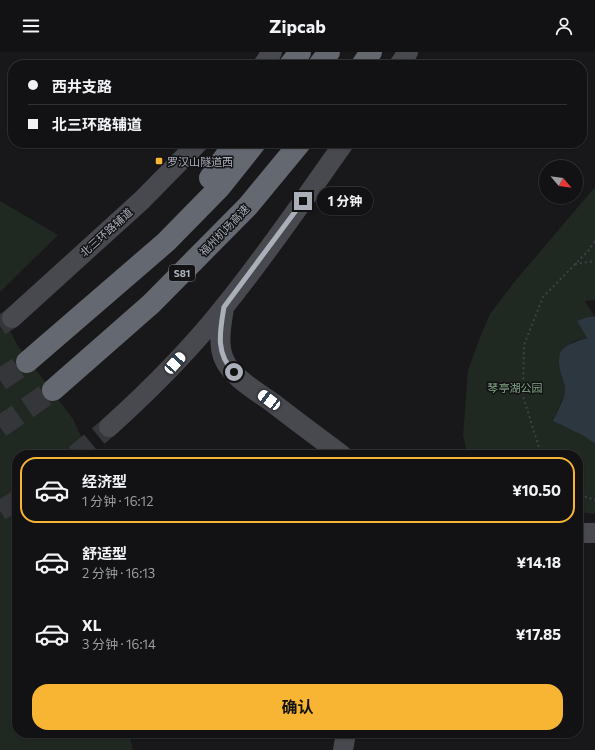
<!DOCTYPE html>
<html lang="zh">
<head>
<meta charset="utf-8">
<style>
	:root { --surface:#121214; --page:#1f2022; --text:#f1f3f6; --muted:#9c9ea0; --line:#313234; --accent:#f7b533 }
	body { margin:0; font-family:Commissioner,"Noto Sans SC",sans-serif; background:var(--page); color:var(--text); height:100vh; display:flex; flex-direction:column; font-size:15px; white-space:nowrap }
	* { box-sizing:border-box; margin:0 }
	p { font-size:13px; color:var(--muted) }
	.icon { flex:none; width:22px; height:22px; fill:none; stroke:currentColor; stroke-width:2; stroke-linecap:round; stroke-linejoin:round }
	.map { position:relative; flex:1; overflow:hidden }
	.details { position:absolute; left:12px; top:398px; width:571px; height:288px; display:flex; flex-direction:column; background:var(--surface); border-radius:16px; box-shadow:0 1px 3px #0004,0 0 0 1px var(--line) }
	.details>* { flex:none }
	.guide { position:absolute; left:8px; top:8px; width:579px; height:88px; border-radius:16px; box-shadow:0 1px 3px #0004,0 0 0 1px var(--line); display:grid; align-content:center; height:88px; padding:0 20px; background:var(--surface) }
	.needle { width:26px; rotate:119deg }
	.buttons { position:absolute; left:539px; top:108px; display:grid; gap:8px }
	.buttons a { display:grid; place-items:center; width:44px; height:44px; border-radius:50%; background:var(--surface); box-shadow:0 1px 3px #0004,0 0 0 1px var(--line); font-size:20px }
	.end { position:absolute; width:18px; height:18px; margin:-9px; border:5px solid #aaafba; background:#111; box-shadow:0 0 0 2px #111 }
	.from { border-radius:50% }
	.bubble { position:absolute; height:28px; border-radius:14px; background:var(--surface); box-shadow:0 1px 3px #0004,0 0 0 1px var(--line); font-size:13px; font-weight:700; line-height:28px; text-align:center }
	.car { position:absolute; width:12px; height:24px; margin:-12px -6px; border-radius:5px; box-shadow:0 0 3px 1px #0007; background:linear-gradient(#fff 24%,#345 0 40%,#fff 0 76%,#345 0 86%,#fff 0) }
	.guide b { display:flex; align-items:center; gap:14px; height:38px; font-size:15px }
	.guide b+b { border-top:1px solid var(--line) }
	.guide i { width:10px; height:10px; background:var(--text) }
	ul { padding:7px 0 0; list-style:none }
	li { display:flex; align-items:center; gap:12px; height:66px; margin:0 8px 6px; padding:0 12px; border:2px solid transparent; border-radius:16px }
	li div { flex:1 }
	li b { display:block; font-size:15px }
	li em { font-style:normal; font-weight:700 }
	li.selected { border-color:var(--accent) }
	li>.icon { width:36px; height:36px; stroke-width:1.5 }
	.action { display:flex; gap:8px; margin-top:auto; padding:8px 20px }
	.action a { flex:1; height:46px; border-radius:16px; background:var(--accent); color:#111; font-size:16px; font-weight:700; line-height:46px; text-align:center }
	header { display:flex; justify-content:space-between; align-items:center; height:52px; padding:0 20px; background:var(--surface); font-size:18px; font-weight:700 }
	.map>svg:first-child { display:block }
	.green { fill:#1f2821 }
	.water { fill:#2d373f }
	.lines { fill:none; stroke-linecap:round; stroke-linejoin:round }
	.secondary-tunnel { stroke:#35363a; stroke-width:20; stroke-dasharray:20 10; stroke-linecap:butt }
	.highway-tunnel { stroke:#35363a; stroke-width:22; stroke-dasharray:22 11; stroke-linecap:butt }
	.path { stroke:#3f4146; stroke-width:2; stroke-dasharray:2 3; stroke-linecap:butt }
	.secondary { stroke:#47494f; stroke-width:20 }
	.highway { stroke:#646870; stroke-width:22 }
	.route { stroke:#aaafba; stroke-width:5 }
	.poi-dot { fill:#f7b533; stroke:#131315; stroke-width:1.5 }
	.labels { text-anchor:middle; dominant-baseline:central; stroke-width:3; stroke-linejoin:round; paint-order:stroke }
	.shield { fill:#131315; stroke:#7d8088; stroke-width:1 }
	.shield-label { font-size:10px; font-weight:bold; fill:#aaafba }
	.poi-label { font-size:11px; fill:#aaafba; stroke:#131315; text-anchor:start }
	.street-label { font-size:11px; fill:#aaafba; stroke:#131315 }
	.park-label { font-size:11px; fill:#80a582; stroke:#131315 }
</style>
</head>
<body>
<header><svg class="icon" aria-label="menu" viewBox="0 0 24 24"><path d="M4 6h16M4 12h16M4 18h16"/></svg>Zipcab<svg class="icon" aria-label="person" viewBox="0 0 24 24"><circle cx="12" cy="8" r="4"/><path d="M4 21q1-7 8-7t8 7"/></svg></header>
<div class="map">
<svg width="595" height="698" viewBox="0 0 595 698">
	<rect width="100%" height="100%" fill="#18181a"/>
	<path class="green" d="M595 135V248L585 249 595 265H587L578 269 587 286 572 290 561 323 566 338 553 369 584 384 595 392V462L578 460V403H468L463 384 468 318 483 278 490 262 515 229Z
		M0 149 58 183 0 240Z
		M0 260 18 294 73 367 90 403H17V681H129L133 698H0Z"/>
	<path class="water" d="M587 265H595V392L584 384 553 369C556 362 566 344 565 337 565 333 563 329 562 325 554 297 562 294 587 286L577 269Z"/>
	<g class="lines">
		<path class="secondary-tunnel" d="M0 274 12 266
			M75 403 109 375
			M0 459 17 448"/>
		<path class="highway-tunnel" d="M0 328 27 310
			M0 375 53 338"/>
		<path class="path" d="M575 212 595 209
			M544 403 540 399 523 344 524 293 543 245 589 198 595 189
			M578 437 586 445 595 448"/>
		<path class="secondary" d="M263 13 272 0
			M399 13 408 0
			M224 255C222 271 217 291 224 307 231 325 258 340 273 351 296 369 319 386 342 403
			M12 266 142 148 198 91
			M109 375C150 338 190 298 224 255 267 202 305 146 344 91
			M578 481H595
			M343 698 346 681"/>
		<path class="highway" d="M290 13 300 0
			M319 13 329 0
			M362 13 371 0
			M210 126 235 91
			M27 310 166 190 220 135 255 91
			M53 338 151 252 248 154 300 91"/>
	</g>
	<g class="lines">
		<path class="route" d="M234 320C215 302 220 279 224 255L303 149"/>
	</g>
	<rect class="poi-dot" x="155" y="105" width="8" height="8" rx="2"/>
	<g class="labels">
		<rect class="shield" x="169" y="213" width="26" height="16" rx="3"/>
		<g class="shield-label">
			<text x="182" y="221">S81</text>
		</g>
		<g class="poi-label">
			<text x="167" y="109">罗汉山隧道西</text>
		</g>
		<g class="street-label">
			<text transform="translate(224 178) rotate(-46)">福州机场高速</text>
			<text transform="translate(106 180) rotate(-42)">北三环路辅道</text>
		</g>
		<g class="park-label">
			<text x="515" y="335">琴亭湖公园</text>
		</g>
	</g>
</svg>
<div class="buttons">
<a><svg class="needle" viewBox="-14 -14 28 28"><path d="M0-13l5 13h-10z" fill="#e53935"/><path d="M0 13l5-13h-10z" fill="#9c9ea0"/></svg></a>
</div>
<i class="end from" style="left:234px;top:320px"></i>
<i class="end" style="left:303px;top:149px"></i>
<div class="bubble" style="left:317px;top:135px;width:56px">1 分钟</div>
<i class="car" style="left:175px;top:311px;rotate:42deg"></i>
<i class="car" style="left:269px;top:348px;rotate:307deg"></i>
<div class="guide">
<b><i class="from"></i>西井支路</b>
<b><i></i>北三环路辅道</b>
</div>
<section class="details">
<ul>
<li class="selected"><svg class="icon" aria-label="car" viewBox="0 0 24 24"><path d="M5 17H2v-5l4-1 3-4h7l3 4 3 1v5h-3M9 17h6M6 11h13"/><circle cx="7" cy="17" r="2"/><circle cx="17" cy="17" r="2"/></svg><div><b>经济型</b><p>1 分钟 · 16:12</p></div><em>¥10.50</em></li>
<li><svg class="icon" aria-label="car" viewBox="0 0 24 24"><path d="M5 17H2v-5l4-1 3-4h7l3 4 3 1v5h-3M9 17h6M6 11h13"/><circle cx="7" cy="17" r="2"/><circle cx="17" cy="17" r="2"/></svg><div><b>舒适型</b><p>2 分钟 · 16:13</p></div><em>¥14.18</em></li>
<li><svg class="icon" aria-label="car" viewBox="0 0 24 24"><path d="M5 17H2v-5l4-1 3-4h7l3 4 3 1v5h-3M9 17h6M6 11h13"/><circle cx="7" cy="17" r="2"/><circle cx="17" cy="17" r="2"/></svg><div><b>XL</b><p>3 分钟 · 16:14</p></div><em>¥17.85</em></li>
</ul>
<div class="action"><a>确认</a></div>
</section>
</div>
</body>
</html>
